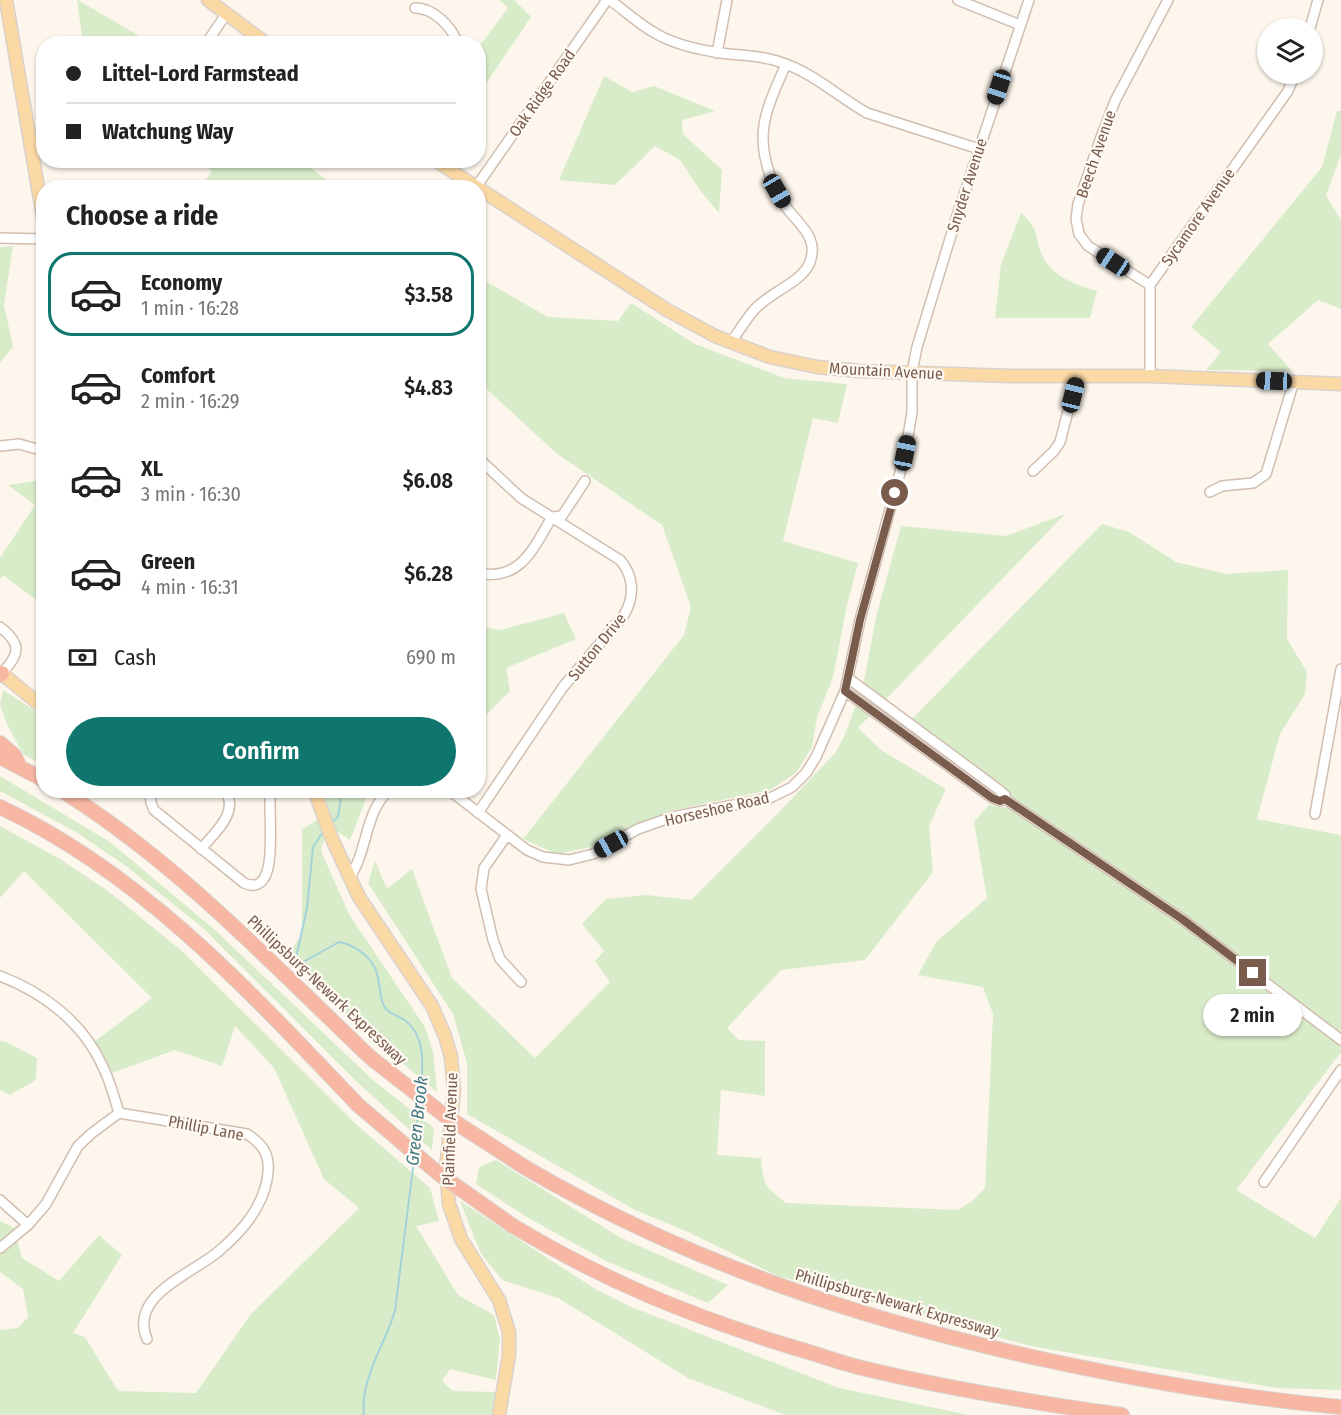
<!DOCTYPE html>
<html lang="en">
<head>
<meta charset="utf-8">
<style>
	:root { --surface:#fff; --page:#f6f6f6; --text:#222; --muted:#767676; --line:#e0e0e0; --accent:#0f766e }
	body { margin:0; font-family:"Fira Sans Condensed",sans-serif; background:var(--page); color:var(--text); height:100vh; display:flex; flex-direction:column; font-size:22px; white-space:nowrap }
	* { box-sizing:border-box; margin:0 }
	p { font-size:20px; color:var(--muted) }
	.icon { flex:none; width:33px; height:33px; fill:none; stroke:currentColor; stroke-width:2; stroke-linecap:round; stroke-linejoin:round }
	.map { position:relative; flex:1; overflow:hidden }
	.side { position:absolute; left:36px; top:180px; width:450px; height:618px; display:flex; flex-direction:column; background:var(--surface); border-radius:24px; box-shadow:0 2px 4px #0004 }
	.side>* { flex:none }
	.hud { position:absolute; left:36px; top:36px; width:450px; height:132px; border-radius:24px; box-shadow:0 2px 4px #0004; display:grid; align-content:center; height:132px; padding:0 30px; background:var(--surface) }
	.controls { position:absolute; left:1257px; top:18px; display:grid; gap:12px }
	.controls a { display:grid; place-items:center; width:66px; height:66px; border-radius:50%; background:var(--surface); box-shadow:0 2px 4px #0004; font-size:30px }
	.end { position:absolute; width:27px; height:27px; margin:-14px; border:8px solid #7a5c4d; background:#fff; box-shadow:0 0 0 3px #fff }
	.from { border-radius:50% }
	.bubble { position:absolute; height:42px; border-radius:21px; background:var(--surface); box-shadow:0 2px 4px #0004; font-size:20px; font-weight:600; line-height:42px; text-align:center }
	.car { position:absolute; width:18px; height:36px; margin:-18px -9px; border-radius:8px; box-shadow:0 0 4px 2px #0007; background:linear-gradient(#222 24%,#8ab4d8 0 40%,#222 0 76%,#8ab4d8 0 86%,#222 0) }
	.hud b { display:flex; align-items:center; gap:21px; height:57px; font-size:22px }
	.hud b+b { border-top:2px solid var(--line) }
	.hud i { width:15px; height:15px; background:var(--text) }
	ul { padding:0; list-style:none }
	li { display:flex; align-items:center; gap:18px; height:84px; margin:0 12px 9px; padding:0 18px; border:3px solid transparent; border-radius:24px }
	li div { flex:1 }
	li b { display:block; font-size:22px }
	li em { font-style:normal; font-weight:600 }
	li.current { border-color:var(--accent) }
	li>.icon { width:54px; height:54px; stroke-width:1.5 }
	h2 { padding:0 30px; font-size:27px; line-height:72px }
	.pay { display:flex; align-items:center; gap:15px; height:66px; padding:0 30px; font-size:22px }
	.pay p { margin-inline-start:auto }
	.primary-button { display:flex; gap:12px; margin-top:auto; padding:12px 30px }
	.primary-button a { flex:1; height:69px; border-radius:36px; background:var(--accent); color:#fff; font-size:24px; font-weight:600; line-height:69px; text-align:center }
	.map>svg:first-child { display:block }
	.green { fill:#d8ecc9 }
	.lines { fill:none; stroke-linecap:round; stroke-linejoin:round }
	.stream { stroke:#a5d3da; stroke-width:2 }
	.minor-casing { stroke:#d1beb0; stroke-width:12 }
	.major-casing { stroke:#dad1cd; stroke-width:15 }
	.highway-casing { stroke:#dad1cd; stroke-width:16 }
	.minor { stroke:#fff; stroke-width:9 }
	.major { stroke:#fbd9a5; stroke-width:12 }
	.highway { stroke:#f7b7a3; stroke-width:14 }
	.highway-bridge-casing { stroke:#dad1cd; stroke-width:16; stroke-linecap:butt }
	.highway-bridge { stroke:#f7b7a3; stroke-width:14 }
	.route { stroke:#7a5c4d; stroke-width:8 }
	.labels { text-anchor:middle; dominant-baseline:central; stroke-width:4.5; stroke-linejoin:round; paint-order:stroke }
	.street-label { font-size:16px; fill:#7a5c4d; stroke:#fffaf3 }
	.water-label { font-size:18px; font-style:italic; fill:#437c86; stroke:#fffaf3 }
</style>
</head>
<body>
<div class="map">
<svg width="1341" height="1415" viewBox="0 0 1341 1415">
	<rect width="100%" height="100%" fill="#fdf6ec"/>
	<path class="green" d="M77 0H78L151 43H83Z
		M499 0H514L531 17 479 94V47L508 8Z
		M604 76 632 92 654 86 715 111 682 120 683 134 722 170 719 213 702 193 680 160 655 146 615 185 559 180Z
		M1337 111H1341V155L1326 195 1341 221V309L1318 300 1268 344 1292 371 1206 370 1221 352 1191 327 1322 167Z
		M197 161H301L336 187H201L212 171Z
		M1021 213C1041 231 1033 234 1042 255 1052 277 1075 284 1097 291L1090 318H995L1001 264Z
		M13 246 4 305 13 347 0 363V247Z
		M478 277 548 317 618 321 631 303 695 344 784 378 847 384 838 423 813 418 783 541 858 563 847 605 833 677 817 717 812 747 796 773 770 790 669 811 596 846 557 854 523 839 684 635 691 607 662 525 556 453 479 382Z
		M43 480H44L43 605 3 575 0 579V558L35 505 8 485Z
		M1065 514 858 728 881 750 946 789 929 826 933 872 865 960 781 970 727 1028 739 1040 765 1041V1096L721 1090 717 1155 761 1158C763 1184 765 1187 786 1203L958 1210 972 1201 985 1188 993 1014 983 987 918 975 936 942 987 898 974 822 989 805 1034 813 911 720 1102 524 1129 532 1176 562 1226 574 1288 570 1287 639 1307 672 1305 694 1280 734 1257 819 1341 835V1052L1236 1190 1315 1238 1341 1198V1390L1276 1388 1030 1346 778 1276 688 1232 635 1210 467 1114V1063L453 1014 368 883 375 861 387 889 412 869 452 978 535 1058 610 982 595 961 604 951 582 924 606 899 646 895 691 900 783 808 836 752 845 734 863 686 877 613 901 526 1006 536Z
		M564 613 576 639 506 668 510 691 479 722V626L501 630Z
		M3 690 43 716V765L23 754 7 724 0 705Z
		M0 776 110 842 215 930 374 1081 434 1128 432 1150 356 1081 203 928 126 866 76 832 0 791Z
		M323 791H369L350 840 338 832 325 837 321 851 350 916 425 1027 433 1052 437 1092 370 1036 286 956 302 935V829L330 813Z
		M0 826 60 859 108 891 182 951 357 1125 430 1188 439 1221 416 1226 458 1295 494 1315 500 1339 496 1380 450 1369 442 1381 453 1391 495 1392 492 1415H0V1330L18 1328 28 1317 23 1289 0 1272V1221L14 1228 22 1258 59 1281 99 1235 122 1255 73 1333 85 1337 118 1391 196 1393 251 1314 359 1208 324 1179 274 1068 235 1026 222 1066 175 1050 112 1073 94 1042 152 998 24 871 0 898Z
		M0 1041 6 1042 37 1058 36 1080 10 1095 0 1090Z
		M496 1160 621 1238 728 1285 708 1303 606 1261 525 1216 476 1184 479 1167Z
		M460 1201 595 1289 629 1306 839 1388 969 1415H786L688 1378 558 1298 502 1280 480 1252Z"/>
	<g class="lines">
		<path class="stream" d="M331 823 338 817 342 790
			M325 829 313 847 307 908 296 958 300 961H305L339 942C352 944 369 955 375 968 380 979 379 993 383 1004 387 1014 397 1015 405 1020 426 1037 423 1064 421 1089
			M415 1145 419 1103
			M364 1415C360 1378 385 1345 395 1311L414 1160"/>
		<g class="minor-casing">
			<path id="minor" d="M610 0C625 11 639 24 655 33 673 44 700 50 721 53 741 56 761 55 780 62 814 73 837 96 867 113L979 149
				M958 0 1020 25
				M415 8C434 8 452 27 458 44
				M1310 28 1318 0
				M206 44 226 14
				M717 53 727 0
				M476 187 607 0
				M119 188 120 187
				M0 238 44 239
				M1150 285 1088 246 1079 234 1076 219 1078 204 1100 140 1115 101 1168 0
				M731 342C739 331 746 319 755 309 770 292 803 282 810 262 819 237 799 225 786 207 773 188 763 161 763 138 763 112 776 88 786 64
				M1150 376V285L1271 115 1288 91 1295 74
				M0 446 19 444 44 451
				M1033 471 1054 451 1060 442 1077 377
				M1210 492 1222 486 1253 483 1266 474 1294 381
				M478 573C521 582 534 547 552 517L562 516 585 481
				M0 627C22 644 20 654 2 673
				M845 691 992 798 1000 801 1005 799V795L998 789 848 678
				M150 790 151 803 154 810 244 883C283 900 266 810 271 790
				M449 790 527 850 543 857 569 860 593 854 638 829 672 817 770 798 792 787 806 773 816 757 845 691 860 620 905 454 912 412V372L917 347 956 219 1029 0
				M1005 799 1182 919 1341 1040
				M478 813 563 687 624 615C635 596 634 576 620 560L521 498 478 458
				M1315 814 1341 669
				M507 835 484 868 481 889 493 940 500 959 521 982
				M201 849C214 833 240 813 225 790
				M349 878C368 852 364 813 389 790
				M0 976C43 992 83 1023 102 1065 110 1080 114 1097 119 1113
				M1264 1182 1341 1070
				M0 1200 28 1225
				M0 1248 28 1225 46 1204 78 1146 92 1133 119 1113 247 1134C266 1146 271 1158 267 1180 261 1210 241 1232 219 1251 194 1273 128 1295 147 1339"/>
		</g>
		<g class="major-casing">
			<path id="major" d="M6 0 44 223
				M208 0 267 44
				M435 160 478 188
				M478 188 667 310 715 336 770 357 817 367 860 371 1010 376H1150L1341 384
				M0 672 44 708
				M314 790 332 839 359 897 432 1006 445 1036 451 1057 454 1090 446 1169 449 1204 461 1239 499 1300 509 1332V1355L499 1415"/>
		</g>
		<g class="highway-casing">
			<path id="highway" d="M0 675 2 673
				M0 743 14 755 18 763
				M0 757 44 780
				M61 790C178 863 272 964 371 1058
				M0 807C143 874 251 993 358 1105
				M526 1168C687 1262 856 1318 1037 1358 1138 1380 1239 1398 1341 1407
				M513 1226C605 1281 690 1316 792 1347 817 1354 841 1363 866 1369 950 1389 1036 1403 1122 1415"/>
		</g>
		<use href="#minor" class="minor"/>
		<use href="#major" class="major"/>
		<use href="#highway" class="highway"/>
		<g class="highway-bridge-casing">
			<path id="highway-bridge" d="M371 1058 444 1115 526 1168
				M358 1105 439 1174 513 1226"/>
		</g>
		<use href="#highway-bridge" class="highway-bridge"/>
	</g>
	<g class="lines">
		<path class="route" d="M895 493 860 620 845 691 992 798 1000 801 1005 799 1182 919 1253 973"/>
	</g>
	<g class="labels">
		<g class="street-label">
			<text transform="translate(542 93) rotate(-55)">Oak Ridge Road</text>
			<text transform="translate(1096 154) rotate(-71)">Beech Avenue</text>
			<text transform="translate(967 185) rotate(-72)">Snyder Avenue</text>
			<text transform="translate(1198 217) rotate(-55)">Sycamore Avenue</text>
			<text transform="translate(886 371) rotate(3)">Mountain Avenue</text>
			<text transform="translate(597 647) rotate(-51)">Sutton Drive</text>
			<text transform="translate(717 809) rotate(-13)">Horseshoe Road</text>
			<text transform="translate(327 990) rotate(43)">Phillipsburg-Newark Expressway</text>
			<text transform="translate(206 1128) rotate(11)">Phillip Lane</text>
			<text transform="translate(450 1129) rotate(-88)">Plainfield Avenue</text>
			<text transform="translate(897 1303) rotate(16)">Phillipsburg-Newark Expressway</text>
		</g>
		<g class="water-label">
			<text transform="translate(417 1121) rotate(-84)">Green Brook</text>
		</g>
	</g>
</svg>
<div class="controls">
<a><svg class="icon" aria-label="layers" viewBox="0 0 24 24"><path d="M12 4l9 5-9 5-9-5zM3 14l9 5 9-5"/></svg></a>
</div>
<i class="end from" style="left:895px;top:493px"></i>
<i class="end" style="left:1253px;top:973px"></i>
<div class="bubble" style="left:1203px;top:994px;width:99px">2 min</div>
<i class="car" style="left:999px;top:87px;rotate:198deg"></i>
<i class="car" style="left:777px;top:191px;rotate:150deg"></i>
<i class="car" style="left:1113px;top:262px;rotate:303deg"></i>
<i class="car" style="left:1274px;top:381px;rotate:272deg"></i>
<i class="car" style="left:1073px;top:395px;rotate:14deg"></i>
<i class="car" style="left:905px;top:453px;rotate:11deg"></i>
<i class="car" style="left:611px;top:844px;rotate:241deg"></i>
<div class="hud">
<b><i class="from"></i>Littel-Lord Farmstead</b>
<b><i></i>Watchung Way</b>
</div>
<section class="side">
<h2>Choose a ride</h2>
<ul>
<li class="current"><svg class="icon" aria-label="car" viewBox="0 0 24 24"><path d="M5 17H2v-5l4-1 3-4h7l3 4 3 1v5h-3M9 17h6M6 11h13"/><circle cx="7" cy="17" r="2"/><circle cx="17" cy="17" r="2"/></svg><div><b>Economy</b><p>1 min · 16:28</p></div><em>$3.58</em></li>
<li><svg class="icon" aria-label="car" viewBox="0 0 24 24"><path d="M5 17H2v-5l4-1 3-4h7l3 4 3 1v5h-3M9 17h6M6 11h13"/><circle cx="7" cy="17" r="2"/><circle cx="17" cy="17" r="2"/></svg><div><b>Comfort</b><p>2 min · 16:29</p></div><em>$4.83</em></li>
<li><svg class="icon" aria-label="car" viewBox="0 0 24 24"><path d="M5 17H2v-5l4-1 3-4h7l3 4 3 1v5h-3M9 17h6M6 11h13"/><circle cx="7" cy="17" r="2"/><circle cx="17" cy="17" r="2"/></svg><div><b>XL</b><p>3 min · 16:30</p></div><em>$6.08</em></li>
<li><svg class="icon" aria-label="car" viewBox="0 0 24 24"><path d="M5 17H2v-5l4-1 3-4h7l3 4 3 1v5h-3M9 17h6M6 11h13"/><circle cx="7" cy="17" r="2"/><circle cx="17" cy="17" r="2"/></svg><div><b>Green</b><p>4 min · 16:31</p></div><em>$6.28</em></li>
</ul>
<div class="pay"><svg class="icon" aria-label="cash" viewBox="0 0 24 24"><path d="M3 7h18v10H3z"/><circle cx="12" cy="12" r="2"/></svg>Cash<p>690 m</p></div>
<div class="primary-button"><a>Confirm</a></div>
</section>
</div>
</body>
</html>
